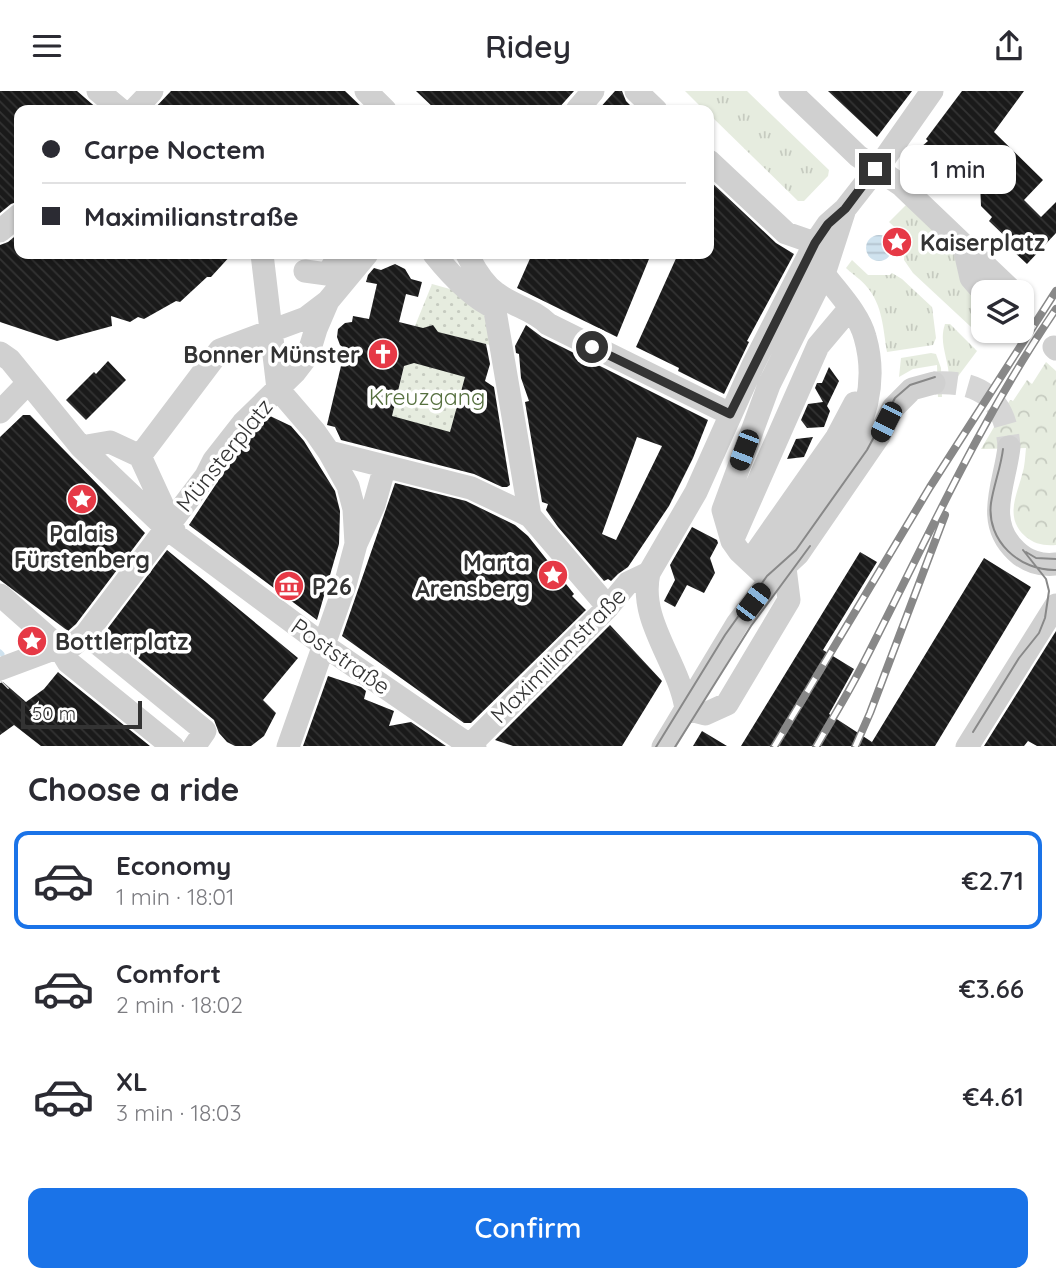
<!DOCTYPE html>
<html lang="en">
<head>
<meta charset="utf-8">
<style>
	:root { --surface:#fff; --page:#f2f2f3; --text:#2b2b33; --muted:#7c7c81; --line:#e1e1e2; --accent:#1a73e8 }
	body { margin:0; font-family:Quicksand,sans-serif; background:var(--page); color:var(--text); height:100vh; display:flex; flex-direction:column; font-size:26px; white-space:nowrap }
	* { box-sizing:border-box; margin:0 }
	p { font-size:23px; color:var(--muted) }
	.icon { flex:none; width:38px; height:38px; fill:none; stroke:currentColor; stroke-width:2; stroke-linecap:round; stroke-linejoin:round }
	.map { position:relative; height:656px; overflow:hidden }
	.details { display:flex; flex-direction:column; background:var(--surface); flex:1 }
	.details>* { flex:none }
	.banner { position:absolute; left:14px; top:14px; width:700px; height:154px; border-radius:14px; box-shadow:0 2px 5px #0004; display:grid; align-content:center; height:154px; padding:0 28px; background:var(--surface) }
	.tools { position:absolute; left:971px; top:189px; display:grid; gap:14px }
	.tools a { display:grid; place-items:center; width:63px; height:63px; border-radius:14px; background:var(--surface); box-shadow:0 2px 5px #0004; font-size:35px }
	.scale { position:absolute; left:21px; bottom:18px; width:121px; box-sizing:border-box; padding-left:7px; border:4px solid #333; border-top:0; font-size:19px; line-height:24px; white-space:nowrap; color:#333; -webkit-text-stroke:5px #fff; paint-order:stroke }
	.end { position:absolute; width:32px; height:32px; margin:-16px; border:9px solid #333; background:#fff; box-shadow:0 0 0 4px #fff }
	.from { border-radius:50% }
	.bubble { position:absolute; height:49px; border-radius:14px; background:var(--surface); box-shadow:0 2px 5px #0004; font-size:23px; font-weight:600; line-height:49px; text-align:center }
	.car { position:absolute; width:21px; height:42px; margin:-21px -10px; border-radius:9px; box-shadow:0 0 5px 2px #0007; background:linear-gradient(#222 24%,#8ab4d8 0 40%,#222 0 76%,#8ab4d8 0 86%,#222 0) }
	.banner b { display:flex; align-items:center; gap:24px; height:66px; font-size:26px }
	.banner b+b { border-top:2px solid var(--line) }
	.banner i { width:18px; height:18px; background:var(--text) }
	ul { padding:0; list-style:none }
	li { display:flex; align-items:center; gap:21px; height:98px; margin:0 14px 10px; padding:0 14px; border:4px solid transparent; border-radius:14px }
	li div { flex:1 }
	li b { display:block; font-size:26px }
	li em { font-style:normal; font-weight:600 }
	li.current { border-color:var(--accent) }
	li>.icon { width:63px; height:63px; stroke-width:1.5 }
	h2 { padding:0 28px; font-size:32px; line-height:84px }
	.action { display:flex; gap:14px; margin-top:auto; padding:14px 28px }
	.action a { flex:1; height:80px; border-radius:14px; background:var(--accent); color:#fff; font-size:28px; font-weight:600; line-height:80px; text-align:center }
	header { display:flex; justify-content:space-between; align-items:center; height:91px; padding:0 28px; background:var(--surface); font-size:32px; font-weight:600 }
	.map>svg:first-child { display:block }
	.grass { fill:url(#grass-tufts) }
	.park { fill:url(#park-crowns) }
	.garden { fill:url(#garden-dots) }
	.water { fill:url(#water-rules) }
	.lines { fill:none; stroke-linecap:round; stroke-linejoin:round }
	.stream { stroke:#cfe2ee; stroke-width:5 }
	.building { fill:url(#building-back-hatch); fill-rule:evenodd }
	.minor-tunnel { stroke:#d6d6d6; stroke-width:23; stroke-dasharray:23 11; stroke-linecap:butt }
	.minor { stroke:#d0d0d0; stroke-width:23 }
	.tram { stroke:#888; stroke-width:2 }
	.rail-casing { stroke:#888; stroke-width:8 }
	.rail { stroke:#fff; stroke-width:5; stroke-dasharray:16; stroke-linecap:butt }
	.route { stroke:#333; stroke-width:9 }
	.labels { text-anchor:middle; dominant-baseline:central; stroke-width:7; stroke-linejoin:round; paint-order:stroke }
	.poi-label { font-size:23px; font-weight:bold; fill:#333; stroke:#fff; text-anchor:start }
	.park-label { font-size:23px; fill:#56703f; stroke:#fff }
	.street-label { font-size:23px; fill:#333; stroke:#fff }
</style>
</head>
<body>
<header><svg class="icon" aria-label="menu" viewBox="0 0 24 24"><path d="M4 6h16M4 12h16M4 18h16"/></svg>Ridey<svg class="icon" aria-label="share" viewBox="0 0 24 24"><path d="M12 15V3M7 8l5-5 5 5M5 13v7h14v-7"/></svg></header>
<div class="map">
<svg width="1056" height="656" viewBox="0 0 1056 656">
	<defs>
		<pattern id="grass-tufts" width="24" height="20" patternUnits="userSpaceOnUse" patternTransform="scale(1.75)"><rect width="24" height="20" fill="#e6ecdf"/><path d="M3 7l-1-3M5 7V3M7 7l1-3M15 17l-1-3M17 17v-4M19 17l1-3" fill="none" stroke="#c6cbc0"/></pattern>
		<pattern id="park-crowns" width="20" height="18" patternUnits="userSpaceOnUse" patternTransform="scale(1.75)"><rect width="20" height="18" fill="#e6ecdf"/><path d="M2 6a3 3 0 1 1 6 0M12 15a3 3 0 1 1 6 0" fill="none" stroke="#c6cbc0"/></pattern>
		<pattern id="garden-dots" width="8" height="8" patternUnits="userSpaceOnUse" patternTransform="scale(1.75)"><rect width="8" height="8" fill="#e6ecdf"/><path d="M2 2h.1M6 6h.1" fill="none" stroke="#c6cbc0" stroke-width="1.8" stroke-linecap="round"/></pattern>
		<pattern id="water-rules" width="6" height="5" patternUnits="userSpaceOnUse" patternTransform="scale(1.75)"><rect width="6" height="5" fill="#cfe2ee"/><path d="M0 2.5h6" fill="none" stroke="#b2c2cd"/></pattern>
		<pattern id="building-back-hatch" width="6" height="6" patternUnits="userSpaceOnUse" patternTransform="scale(1.75)"><rect width="6" height="6" fill="#1a1a1a"/><path d="M-1 5l2 2M0 0l6 6M5-1l2 2" fill="none" stroke="#333"/></pattern>
	</defs>
	<rect width="100%" height="100%" fill="#fff"/>
	<path class="grass" d="M685 0H747L829 79 828 85 804 110H798L709 23V19H704Z
		M909 111 950 148 983 209 984 240H992L985 249 913 182 904 169 905 146 889 131Z
		M852 169 868 184H890L892 182 902 188 932 216 936 247 933 254 887 261C883 238 883 215 867 196 862 189 852 183 846 177Z
		M945 233H950L977 260 953 292 949 290C950 270 938 253 945 233Z
		M931 262 936 263 941 277 942 306H938L937 274 913 278 899 286 901 267Z"/>
	<path class="park" d="M1046 271 1056 280V454C1044 455 1034 453 1025 445 1005 427 1016 406 1022 384 1025 375 1025 366 1026 357L981 358 1010 309 1013 310 1027 289 1032 293Z"/>
	<path class="garden" d="M432 193 457 200 486 225 490 254 436 241 432 234 424 238 415 235Z
		M415 270 466 284 450 342 431 336 391 328 404 275Z"/>
	<path class="water" d="M866 157a13 13 0 1 1 26 0a13 13 0 1 1-26 0Z"/>
	<g class="lines">
		<path class="stream" d="M0 561 2 563"/>
	</g>
	<path class="building" d="M0 0H77L99 19H19V110L11 113 0 122Z
		M171 0H345L365 19H153Z
		M416 0H574L557 19H436Z
		M615 0H622L626 10 633 17 631 19H598Z
		M828 0H912L877 46Z
		M962 0H1024L994 41 1043 89 1024 109 1041 126 1056 111V142L1027 173 1011 158 1014 154 989 130 992 126 981 115 980 91 969 103 921 56 928 50 926 48Z
		M709 89 776 152 794 163 747 250 749 251 724 303 678 280 679 277 636 256 678 163H709Z
		M19 142V163H232L211 186H207L180 211 176 210 144 228 138 226 130 231 111 225 112 235 57 250 0 231V154L8 151Z
		M532 163H651L617 246 517 197Z
		M395 173 405 178 411 188 422 191 418 206 406 203 399 231 423 237 433 234 438 241 486 253 490 273 485 290 494 296 510 394 507 396H502L474 383 341 349 335 336 327 334 345 258 340 254 337 246 338 238 345 232 352 231 353 225 369 228 377 193 366 191 368 184 374 177 381 179ZM414 272 465 286 450 341 392 325 404 275Z
		M526 234 542 246 708 329 693 367 669 415 628 476 618 483 611 490 608 488 604 490 558 436 546 419 548 413 542 411 525 311 529 310 521 287 519 263 516 262 515 255ZM637 346 662 355 616 449 602 443Z
		M108 270 126 289 86 329 66 309 94 281 96 283Z
		M829 276 839 290 827 315 830 320 824 336 807 337 801 329 808 313 823 311 815 297 817 292H822Z
		M23 324H30L145 442 76 533 68 540 0 489V346Z
		M270 325 291 335 304 350 335 400 340 420 339 453 317 529 189 434 224 381 255 340Z
		M813 346 804 366 787 368 796 348Z
		M395 392 466 410 515 434 528 445 574 503 572 505 586 519 471 632H464L342 545Z
		M692 436 717 449 718 452 710 467 715 482 704 502 687 494 675 516 664 510 675 489 670 474Z
		M167 459 298 567 263 609 276 622 264 645 251 655H235L227 651 219 642 214 629 109 543 108 537Z
		M860 461 877 471 823 559 854 578 829 623 872 651 984 467 1031 496 935 655H741Z
		M610 534 662 590 622 655H513L495 649Z
		M1056 540V655H1037L1028 650 1024 655H984Z
		M58 581 59 582 150 655H41L14 634 0 644V592L3 591 26 611 44 598Z
		M328 585 361 596 366 600 364 608 394 620 389 635 411 631 446 655H303Z
		M702 640 727 655H693Z"/>
	<g class="lines">
		<path class="minor-tunnel" d="M934 292C981 289 1006 309 1009 356
			M0 590 1 589"/>
		<path class="minor" d="M98 0 121 19
			M366 0 385 19
			M636 0 656 19
			M790 0 858 65 901 94 1013 201
			M134 19 152 0
			M577 19 593 0
			M709 70 786 142 812 151
			M0 140 19 124
			M964 156 971 187 984 202
			M262 163 278 298 315 341 329 361 348 395 354 418 356 453
			M434 163C450 183 471 206 495 217
			M467 163C474 177 483 193 496 202 513 215 533 218 548 233L730 323
			M305 180 327 183 341 163
			M497 203 494 214 530 425
			M1054 256 1056 258
			M0 262 10 269 81 356 110 351 140 365 220 259 306 227 327 211
			M0 321 28 292
			M81 356 166 437 322 553 469 654 475 656
			M1009 356C1005 393 984 430 1016 460 1026 470 1041 475 1056 473
			M329 361 471 397 530 425 608 516
			M140 365 174 439
			M732 450 818 255 850 217
			M750 470 837 346 855 312
			M763 481C808 409 892 340 865 246 859 223 838 202 824 183
			M770 489 739 460 732 450 723 419 769 294 824 183 844 121
			M0 504 59 556 68 571 173 656
			M86 543 205 640 194 656
			M0 578 59 556 72 555 86 543 206 385 214 369 243 332 295 281 308 264 316 238 328 210 367 163
			M686 618C679 571 638 530 649 482L696 401 753 274 815 152 828 133 845 118 885 67 932 0
			M686 618 705 623 727 613 789 509 785 477
			M288 656 345 494 356 453 374 414 385 375
			M468 656 608 516 628 492 649 482
			M663 656 737 533 770 489 798 463 879 345 893 317 912 298 934 292
			M967 656 1056 514"/>
		<path class="tram" d="M1003 358C1001 376 994 393 991 412 986 450 1020 480 1056 479
			M1026 461 1036 467 1056 468
			M973 641 1019 567 1039 542 1045 527 1049 500 1046 488 1023 459
			M656 656 725 544 767 485 796 459 867 359 895 307 910 294 935 286
			M675 656 751 535 810 455"/>
		<g class="rail-casing">
			<path id="rail" d="M774 656 930 396 1056 200
				M816 656C832 628 849 601 863 573 926 451 978 332 1056 218
				M855 656 870 622 945 424"/>
		</g>
		<use href="#rail" class="rail"/>
	</g>
	<g class="lines">
		<path class="route" d="M592 256 730 323 815 152 828 133 845 118 875 78"/>
	</g>
	<defs>
		<g id="sight-disc" transform="scale(1.575)"><circle r="9.5" fill="#e63946" stroke="#fff"/><path d="M0-6L1.8-2.2L6-1.7L2.9 1.2L3.7 5.4L0 3.3L-3.7 5.4L-2.9 1.2L-6-1.7L-1.8-2.2Z" fill="#fff"/></g>
		<g id="church-disc" transform="scale(1.575)"><circle r="9.5" fill="#e63946" stroke="#fff"/><path d="M-1.2-6h2.4v3.5h3.3v2.4h-3.3V6h-2.4V-.1h-3.3v-2.4h3.3Z" fill="#fff"/></g>
		<g id="museum-disc" transform="scale(1.575)"><circle r="9.5" fill="#e63946" stroke="#fff"/><path d="M0-6L6-3V-2H-6V-3ZM-5-1h2V3h-2ZM-1-1h2V3h-2ZM3-1h2V3H3ZM-6 4H6V6H-6Z" fill="#fff"/></g>
	</defs>
	<g fill-rule="evenodd">
		<use href="#sight-disc" x="897" y="151"/>
		<use href="#church-disc" x="383" y="263"/>
		<use href="#sight-disc" x="82" y="408"/>
		<use href="#sight-disc" x="553" y="484"/>
		<use href="#museum-disc" x="289" y="495"/>
		<use href="#sight-disc" x="32" y="550"/>
	</g>
	<g class="labels">
		<g class="poi-label">
			<text x="920" y="151">Kaiserplatz</text>
			<text x="360" y="263" text-anchor="end">Bonner Münster</text>
			<text x="82" y="442" text-anchor="middle">Palais<tspan x="82" dy="26">Fürstenberg</tspan></text>
			<text x="530" y="471" text-anchor="end">Marta<tspan x="530" dy="26">Arensberg</tspan></text>
			<text x="312" y="495">P26</text>
			<text x="55" y="550">Bottlerplatz</text>
		</g>
		<g class="park-label">
			<text x="427" y="305">Kreuzgang</text>
		</g>
		<g class="street-label">
			<text transform="translate(224 364) rotate(-51)">Münsterplatz</text>
			<text transform="translate(558 564) rotate(-45)">Maximilianstraße</text>
			<text transform="translate(341 565) rotate(35)">Poststraße</text>
		</g>
	</g>
</svg>
<div class="tools">
<a><svg class="icon" aria-label="layers" viewBox="0 0 24 24"><path d="M12 4l9 5-9 5-9-5zM3 14l9 5 9-5"/></svg></a>
</div>
<div class="scale">50 m</div>
<i class="end from" style="left:592px;top:256px"></i>
<i class="end" style="left:875px;top:78px"></i>
<div class="bubble" style="left:900px;top:54px;width:116px">1 min</div>
<i class="car" style="left:886px;top:331px;rotate:207deg"></i>
<i class="car" style="left:744px;top:359px;rotate:201deg"></i>
<i class="car" style="left:753px;top:511px;rotate:37deg"></i>
<div class="banner">
<b><i class="from"></i>Carpe Noctem</b>
<b><i></i>Maximilianstraße</b>
</div>
</div>
<section class="details">
<h2>Choose a ride</h2>
<ul>
<li class="current"><svg class="icon" aria-label="car" viewBox="0 0 24 24"><path d="M5 17H2v-5l4-1 3-4h7l3 4 3 1v5h-3M9 17h6M6 11h13"/><circle cx="7" cy="17" r="2"/><circle cx="17" cy="17" r="2"/></svg><div><b>Economy</b><p>1 min · 18:01</p></div><em>€2.71</em></li>
<li><svg class="icon" aria-label="car" viewBox="0 0 24 24"><path d="M5 17H2v-5l4-1 3-4h7l3 4 3 1v5h-3M9 17h6M6 11h13"/><circle cx="7" cy="17" r="2"/><circle cx="17" cy="17" r="2"/></svg><div><b>Comfort</b><p>2 min · 18:02</p></div><em>€3.66</em></li>
<li><svg class="icon" aria-label="car" viewBox="0 0 24 24"><path d="M5 17H2v-5l4-1 3-4h7l3 4 3 1v5h-3M9 17h6M6 11h13"/><circle cx="7" cy="17" r="2"/><circle cx="17" cy="17" r="2"/></svg><div><b>XL</b><p>3 min · 18:03</p></div><em>€4.61</em></li>
</ul>
<div class="action"><a>Confirm</a></div>
</section>
</body>
</html>
